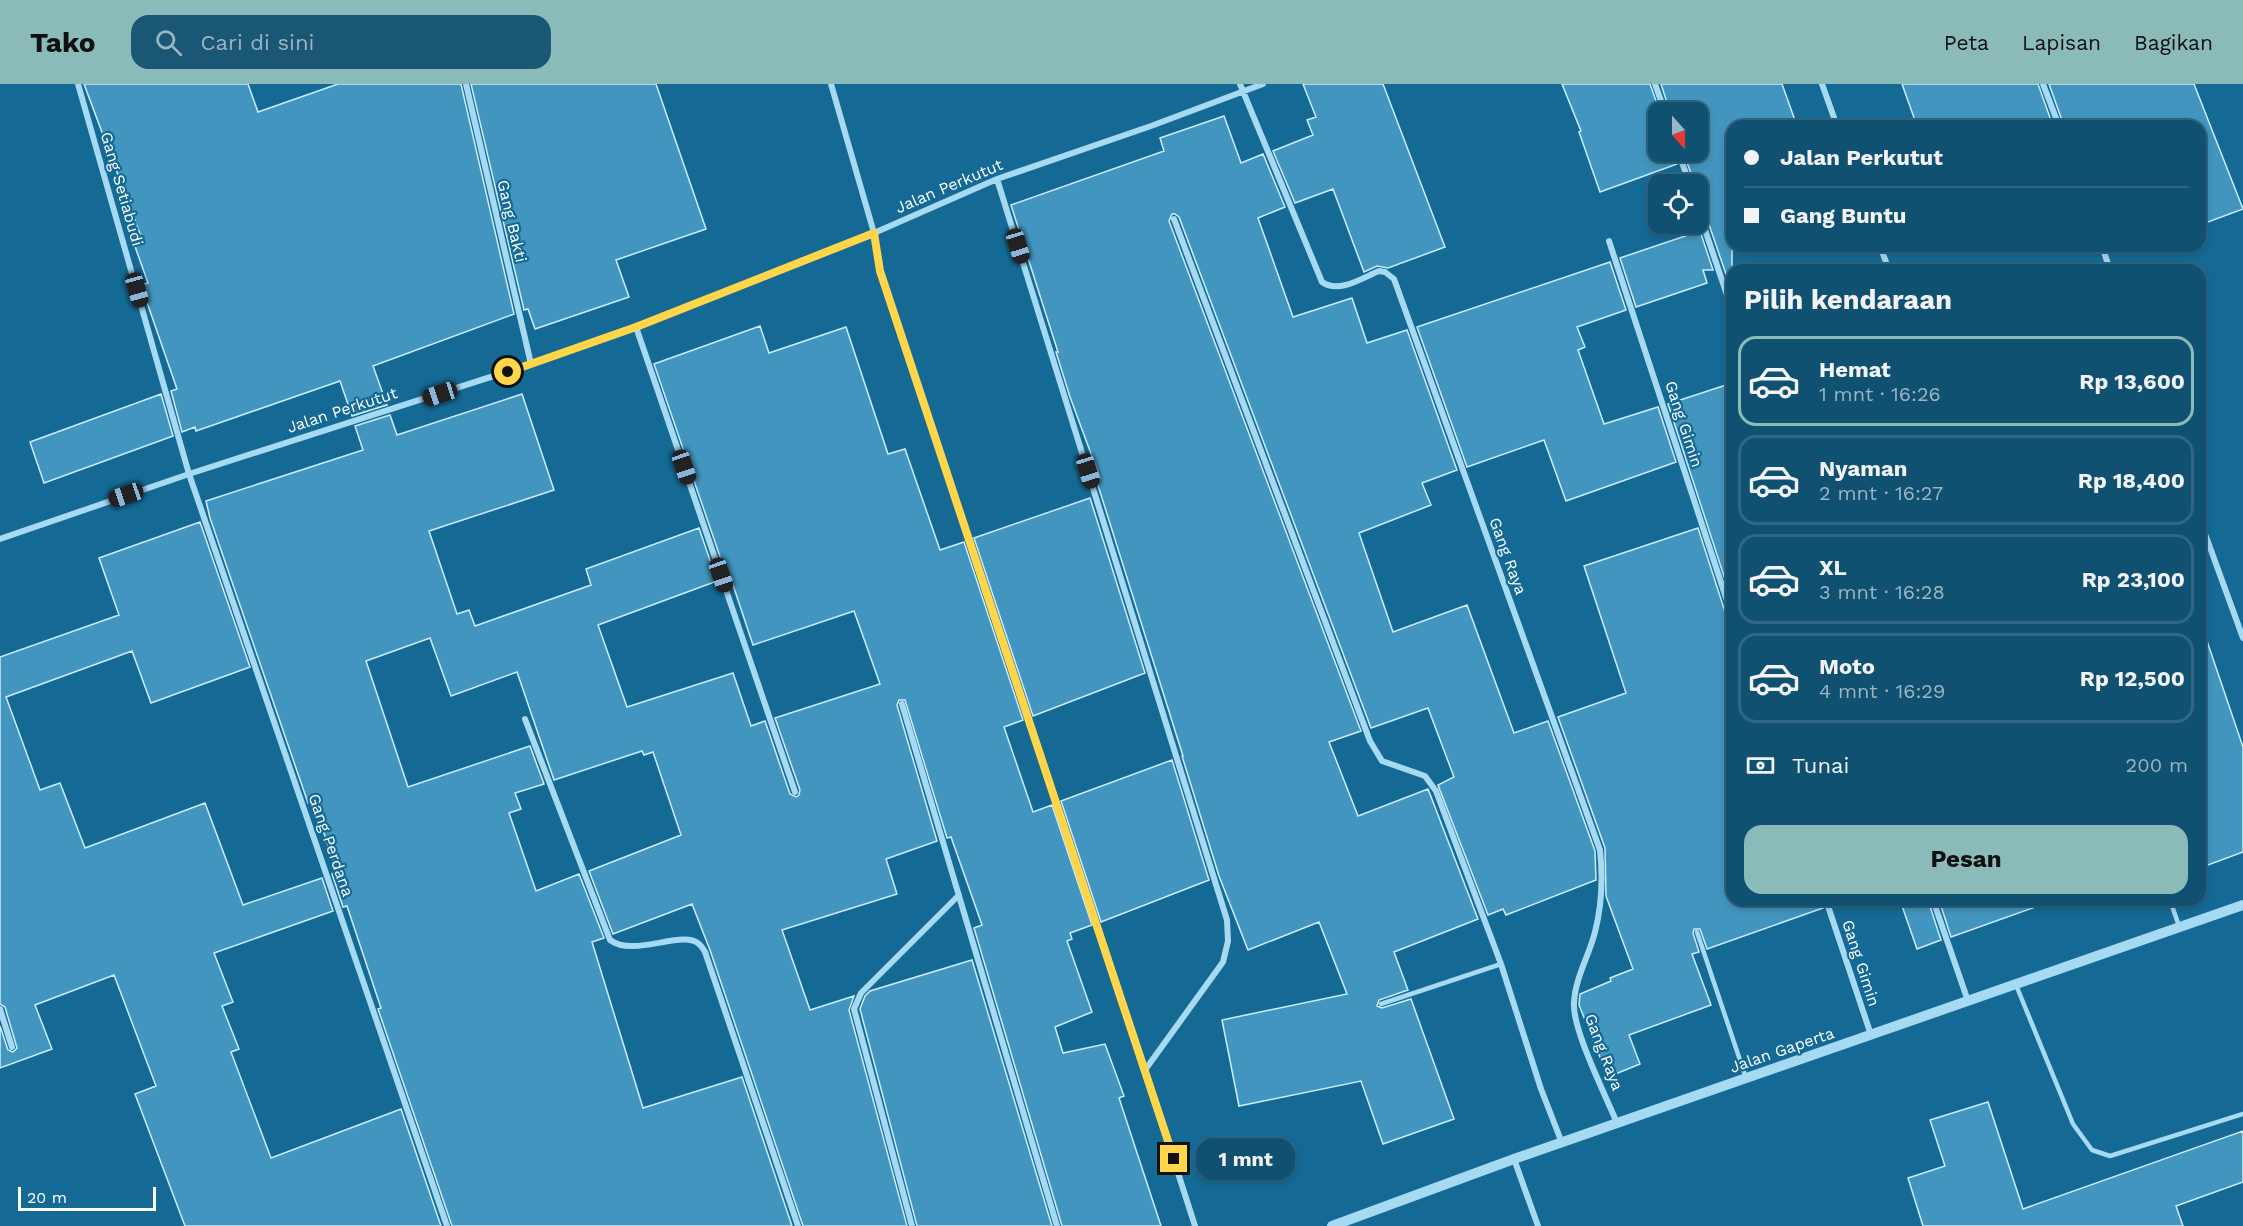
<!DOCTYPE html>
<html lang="id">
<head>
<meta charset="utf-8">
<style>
	:root { --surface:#105070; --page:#195775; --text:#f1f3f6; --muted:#9cb5c3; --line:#306783; --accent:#8bbbb9 }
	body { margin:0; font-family:"Work Sans",sans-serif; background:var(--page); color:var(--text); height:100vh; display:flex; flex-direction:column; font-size:22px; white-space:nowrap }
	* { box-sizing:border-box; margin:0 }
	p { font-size:20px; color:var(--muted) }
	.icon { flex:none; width:33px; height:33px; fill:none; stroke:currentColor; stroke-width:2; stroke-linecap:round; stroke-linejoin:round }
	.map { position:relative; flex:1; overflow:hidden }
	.panel { position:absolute; left:1726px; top:180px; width:480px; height:642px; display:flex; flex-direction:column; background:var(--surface); border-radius:18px; box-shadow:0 3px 9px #0003,0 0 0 2px var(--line) }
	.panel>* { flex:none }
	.banner { position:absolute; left:1726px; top:36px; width:480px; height:132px; border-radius:18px; box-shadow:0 3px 9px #0003,0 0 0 2px var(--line); display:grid; align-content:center; height:132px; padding:0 18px; background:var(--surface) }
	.needle { width:39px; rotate:159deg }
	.buttons { position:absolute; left:1648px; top:18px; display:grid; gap:12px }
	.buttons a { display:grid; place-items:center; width:60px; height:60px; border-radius:12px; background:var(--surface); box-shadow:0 3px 9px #0003,0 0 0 2px var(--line); font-size:30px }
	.scale { position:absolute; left:18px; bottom:15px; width:138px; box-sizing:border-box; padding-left:6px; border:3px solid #fff; border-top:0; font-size:16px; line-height:21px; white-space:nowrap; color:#fff; -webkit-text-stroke:4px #156a95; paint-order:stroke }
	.end { position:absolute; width:27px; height:27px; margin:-14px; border:8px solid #ffd54a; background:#111; box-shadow:0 0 0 3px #111 }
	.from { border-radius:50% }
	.bubble { position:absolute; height:42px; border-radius:18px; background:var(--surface); box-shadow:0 3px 9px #0003,0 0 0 2px var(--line); font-size:20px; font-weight:700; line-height:42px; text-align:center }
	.car { position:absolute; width:18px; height:36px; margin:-18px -9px; border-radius:8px; box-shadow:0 0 4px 2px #0007; background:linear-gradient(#222 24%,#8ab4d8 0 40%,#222 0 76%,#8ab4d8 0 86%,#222 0) }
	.banner b { display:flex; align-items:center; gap:21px; height:57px; font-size:22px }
	.banner b+b { border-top:2px solid var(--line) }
	.banner i { width:15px; height:15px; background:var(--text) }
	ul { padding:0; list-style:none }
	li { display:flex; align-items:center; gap:18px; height:90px; margin:0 12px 9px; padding:0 6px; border:3px solid var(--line); border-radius:18px }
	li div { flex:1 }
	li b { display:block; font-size:22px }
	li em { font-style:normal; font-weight:700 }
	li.current { border-color:var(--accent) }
	li>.icon { width:54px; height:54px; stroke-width:1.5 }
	h2 { padding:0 18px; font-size:27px; line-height:72px }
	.pay { display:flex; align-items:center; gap:15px; height:66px; padding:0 18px; font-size:22px }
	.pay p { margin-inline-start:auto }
	.action { display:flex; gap:12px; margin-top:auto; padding:12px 18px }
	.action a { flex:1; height:69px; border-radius:18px; background:var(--accent); color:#111; font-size:24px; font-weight:700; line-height:69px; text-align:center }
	header { display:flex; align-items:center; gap:36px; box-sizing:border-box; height:84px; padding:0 30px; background:var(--accent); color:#111 }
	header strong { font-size:28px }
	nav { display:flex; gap:33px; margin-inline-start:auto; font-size:21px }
	.search { width:420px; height:54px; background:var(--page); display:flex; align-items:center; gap:15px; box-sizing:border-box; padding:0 21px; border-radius:18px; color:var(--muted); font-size:22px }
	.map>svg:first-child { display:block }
	.building { fill:#4295be; stroke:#cdedfc; stroke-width:1.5 }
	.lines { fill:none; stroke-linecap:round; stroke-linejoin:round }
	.service { stroke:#a6d9f2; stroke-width:4.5 }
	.minor { stroke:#a6d9f2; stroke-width:6 }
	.tertiary { stroke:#a6d9f2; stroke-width:10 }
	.route { stroke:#ffd54a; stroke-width:8 }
	.labels { text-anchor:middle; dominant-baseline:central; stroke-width:4.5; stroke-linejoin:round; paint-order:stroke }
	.street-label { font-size:16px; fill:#fff; stroke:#156a95 }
</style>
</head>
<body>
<header>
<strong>Tako</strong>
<div class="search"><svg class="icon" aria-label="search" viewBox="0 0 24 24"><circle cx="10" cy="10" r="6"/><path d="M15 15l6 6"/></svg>Cari di sini</div>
<nav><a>Peta</a><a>Lapisan</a><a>Bagikan</a></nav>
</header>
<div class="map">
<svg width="2243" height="1142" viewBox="0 0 2243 1142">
	<rect width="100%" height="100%" fill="#156a95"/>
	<path class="building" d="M84 0H248L258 28 338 0H461L514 230 373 282 387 321 352 332 340 297 196 347 195 343 182 348 171 307 177 305 141 201 148 199 132 154 140 150Z
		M471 0H656L706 145 616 176 629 213 535 245 528 225 524 226Z
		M1303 0H1383L1445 163 1388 184 1377 182 1364 188 1333 105 1295 119 1273 67 1313 51 1307 36 1316 33Z
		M1562 0H1650L1660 28 1659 68H1673L1677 80 1600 108 1579 48 1581 47Z
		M1661 0H1782L1797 42H1732V199H1729L1703 123 1698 117V100H1695L1683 68H1698V28H1670Z
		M1902 0H2038L2053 42H1917Z
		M2049 0H2194L2243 125 2200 141V42H2064Z
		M1224 32 1241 79 1263 70 1285 123 1258 134 1293 233 1352 214 1367 259 1407 246 1457 386 1422 399 1431 421 1359 449 1393 548 1467 521 1514 649 1548 637 1595 767 1596 796 1506 831 1503 825 1488 831 1438 701 1454 693 1428 624 1371 644 1179 133 1175 130H1172L1169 137 1361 647 1329 658 1358 732 1428 705 1478 835 1394 868 1408 906 1379 916 1377 922 1382 924 1411 915 1454 1035 1383 1060 1361 997 1239 1022 1222 936 1347 910 1319 838 1248 866 1219 792 1182 672H1183L1096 395 1100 394 1070 313 1056 268H1058L1011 121 1164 67 1160 54Z
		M1700 147 1713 186H1703L1707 199 1636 223 1620 174Z
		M1610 178 1626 226 1577 243 1585 263 1578 266 1604 340 1658 323 1676 378 1566 417 1544 356 1467 383 1417 243Z
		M760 242 769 269 846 243 888 370 905 365 940 466 964 458 1023 636 1004 643 1033 728 1052 721 1092 841 1070 849 1072 855 1067 857 1092 928 1055 943 1063 969 1105 960 1124 1012 1119 1014 1161 1142H1062L974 844 982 841 951 753 947 754 905 616H899L897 621 937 757 886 775 897 810 782 846 810 926 854 912 849 926 907 1142H803L710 866 692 820 613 850 589 787 681 751 653 668 644 671 642 667 554 696 517 588 451 612 430 554 366 577 408 703 530 662 544 700 515 709 521 725 509 729 536 807 579 790 604 854 592 858 643 1024 742 993 792 1142H452L378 925 381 924 347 822 343 823 332 790 337 788 313 717 308 719 210 434 206 417 363 366 355 342 390 331 397 351 522 310 554 406 429 447 457 530 469 526 475 542 591 501 586 485 699 444 717 497 598 541 627 623 733 589 751 642 765 637 790 710 796 713 799 711 800 706 775 634 880 600 854 527 753 561 730 492 727 493 654 280Z
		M1732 299V517L1668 320Z
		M161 310 173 352 44 399 30 358Z
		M1090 414 1145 589 1033 632 974 454Z
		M200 438 250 583 151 619 132 567 6 613 40 706 60 699 85 764 205 719 243 821 322 794 333 827 214 869 233 918 222 922 239 965 231 968 271 1074 401 1025 441 1142H185L135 1010 156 1002 114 891 35 921 52 965 0 984V942L8 966 13 968 17 964 5 923 0 920V573L119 531 99 474Z
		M1698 444 1727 534 1732 537V816H1821L1823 824 1707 865 1700 845H1694L1693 849 1699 868 1692 870 1711 921 1629 951 1640 980 1608 993 1579 921 1580 910 1611 897 1610 894 1633 885 1606 812 1605 764 1558 633 1626 609 1584 482Z
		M2207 557 2243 663V768L2200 784V558Z
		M1172 676 1209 796 1101 838 1061 717Z
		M1900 816H1928L1941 856 1917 865Z
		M1939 816H2040L2041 821 1951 853Z
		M972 876 1052 1142H917L860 925 865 912 870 907Z
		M1988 1018 2023 1125 2243 1047V1098L2176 1122 2183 1142H1923L1908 1094 1945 1082 1930 1036Z"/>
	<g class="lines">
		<path class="service" d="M2170 816 2179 842
			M1697 848 1746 994
			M2016 901 2073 1040 2092 1066 2110 1072 2243 1030
			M1381 920 1501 880"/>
		<path class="minor" d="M78 0 189 390 447 1142
			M466 0 531 280
			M831 0 874 149 880 187 1145 986 1195 1142
			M1240 0 1322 198C1339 210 1362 194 1379 187L1385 188 1394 195 1600 766C1603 794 1602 821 1595 848 1589 872 1575 894 1574 919 1572 945 1606 1012 1617 1039
			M1655 0 1665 28
			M1822 0 1837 42
			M2043 0 2059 42
			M1678 68 1690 100
			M997 95 1227 836 1228 857 1223 878 1145 986
			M1698 125 1732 226
			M1174 135 1370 657 1382 677 1425 692 1436 707 1501 880 1541 1005 1562 1059
			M1609 157 1732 532
			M1880 162 1889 186
			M2102 162 2110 186
			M636 243 795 708
			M2200 436 2243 554
			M0 455 189 390 531 280 636 243 874 149 997 95 1151 42 1263 0
			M902 620 1057 1142
			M525 635 610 856C634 874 683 845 699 860 702 862 703 865 705 868L798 1142
			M1826 816 1871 951
			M1933 816 1968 917
			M0 925 12 963
			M1514 1075 1538 1142
			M912 1142 854 925 861 909 959 811"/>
		<path class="tertiary" d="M1332 1142 1514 1075 2243 821"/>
	</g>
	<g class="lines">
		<path class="route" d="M508 288 636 243 874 149 880 187 1174 1075"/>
	</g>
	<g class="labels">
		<g class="street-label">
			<text transform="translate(949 102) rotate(-23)">Jalan Perkutut</text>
			<text transform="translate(122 105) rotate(74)">Gang Setiabudi</text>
			<text transform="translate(512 137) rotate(77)">Gang Bakti</text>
			<text transform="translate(342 326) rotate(-18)">Jalan Perkutut</text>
			<text transform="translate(1684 340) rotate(72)">Gang Gimin</text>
			<text transform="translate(1508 472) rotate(70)">Gang Raya</text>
			<text transform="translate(331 761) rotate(71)">Gang Perdana</text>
			<text transform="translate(1861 879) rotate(72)">Gang Gimin</text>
			<text transform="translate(1782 966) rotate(-19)">Jalan Gaperta</text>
			<text transform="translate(1604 968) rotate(69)">Gang Raya</text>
		</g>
	</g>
</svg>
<div class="buttons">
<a><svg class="needle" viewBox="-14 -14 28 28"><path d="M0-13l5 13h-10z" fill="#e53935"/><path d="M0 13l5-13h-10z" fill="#9cb5c3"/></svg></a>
<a><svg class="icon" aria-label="locate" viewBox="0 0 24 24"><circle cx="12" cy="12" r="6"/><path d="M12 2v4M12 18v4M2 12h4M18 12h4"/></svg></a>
</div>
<div class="scale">20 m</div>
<i class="end from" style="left:508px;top:288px"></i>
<i class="end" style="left:1174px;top:1075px"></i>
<div class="bubble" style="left:1196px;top:1054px;width:99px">1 mnt</div>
<i class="car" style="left:1018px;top:162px;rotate:163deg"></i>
<i class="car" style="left:137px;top:206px;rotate:164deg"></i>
<i class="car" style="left:440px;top:310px;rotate:252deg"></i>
<i class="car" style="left:684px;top:383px;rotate:161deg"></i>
<i class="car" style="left:1088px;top:387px;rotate:163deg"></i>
<i class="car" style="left:126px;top:411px;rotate:251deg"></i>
<i class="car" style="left:721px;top:491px;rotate:161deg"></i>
<div class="banner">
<b><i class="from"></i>Jalan Perkutut</b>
<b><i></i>Gang Buntu</b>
</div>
<section class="panel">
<h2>Pilih kendaraan</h2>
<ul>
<li class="current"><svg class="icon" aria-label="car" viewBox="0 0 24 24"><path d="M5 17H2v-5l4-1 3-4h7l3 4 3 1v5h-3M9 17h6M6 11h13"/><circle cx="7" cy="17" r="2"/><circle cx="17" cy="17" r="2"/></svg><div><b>Hemat</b><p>1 mnt · 16:26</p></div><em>Rp 13,600</em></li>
<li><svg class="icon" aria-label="car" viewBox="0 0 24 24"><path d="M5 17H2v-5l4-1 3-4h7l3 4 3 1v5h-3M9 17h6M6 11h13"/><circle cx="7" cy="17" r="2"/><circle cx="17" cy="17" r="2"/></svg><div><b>Nyaman</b><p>2 mnt · 16:27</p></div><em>Rp 18,400</em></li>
<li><svg class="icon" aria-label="car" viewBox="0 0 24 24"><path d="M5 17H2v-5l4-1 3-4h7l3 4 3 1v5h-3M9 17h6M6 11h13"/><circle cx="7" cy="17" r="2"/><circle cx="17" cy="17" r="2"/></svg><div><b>XL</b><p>3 mnt · 16:28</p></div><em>Rp 23,100</em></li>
<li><svg class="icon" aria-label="car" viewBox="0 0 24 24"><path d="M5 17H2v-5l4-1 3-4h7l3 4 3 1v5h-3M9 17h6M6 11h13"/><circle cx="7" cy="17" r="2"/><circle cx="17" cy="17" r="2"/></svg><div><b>Moto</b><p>4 mnt · 16:29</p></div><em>Rp 12,500</em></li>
</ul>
<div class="pay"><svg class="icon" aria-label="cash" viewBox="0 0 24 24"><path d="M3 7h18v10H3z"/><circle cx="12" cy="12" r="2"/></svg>Tunai<p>200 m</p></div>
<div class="action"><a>Pesan</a></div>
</section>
</div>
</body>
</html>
